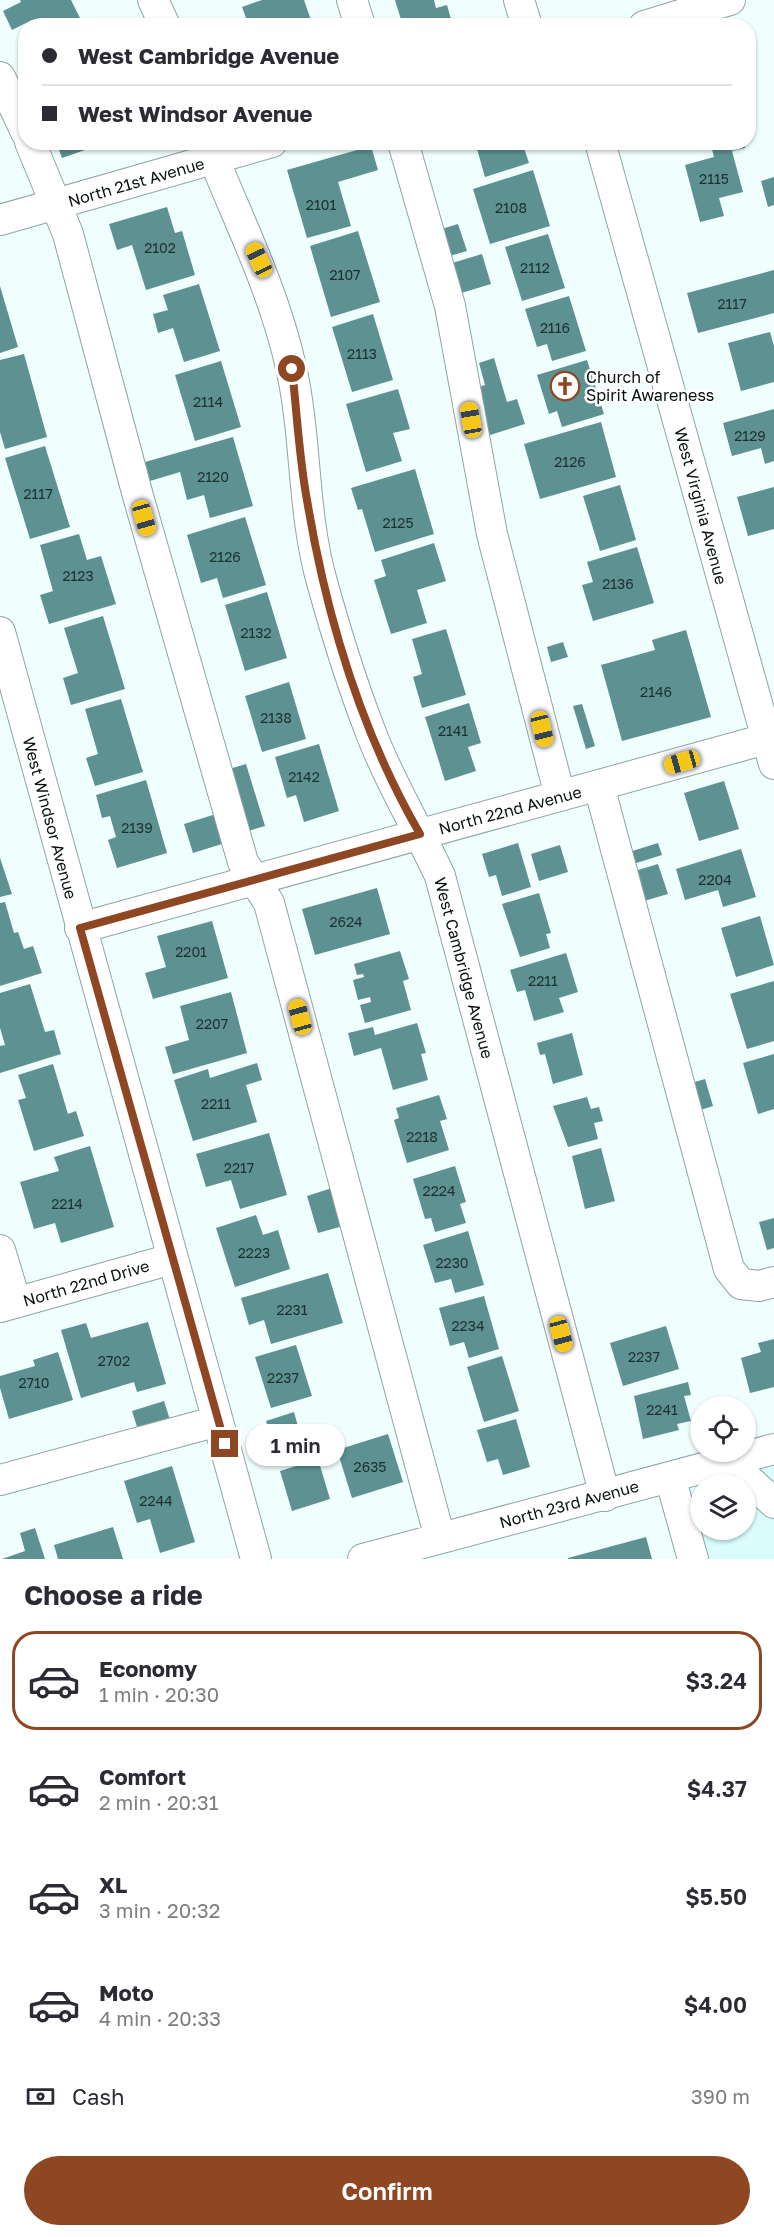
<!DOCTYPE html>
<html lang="en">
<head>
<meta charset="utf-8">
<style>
	:root { --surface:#fff; --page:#f7f7f7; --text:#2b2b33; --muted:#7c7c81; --line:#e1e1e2; --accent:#8e4722 }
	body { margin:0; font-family:"Golos Text",sans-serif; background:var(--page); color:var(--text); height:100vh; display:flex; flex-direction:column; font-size:22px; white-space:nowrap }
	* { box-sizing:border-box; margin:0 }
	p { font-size:20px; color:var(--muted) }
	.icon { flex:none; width:33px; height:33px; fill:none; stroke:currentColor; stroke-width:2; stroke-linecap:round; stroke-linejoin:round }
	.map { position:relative; height:1559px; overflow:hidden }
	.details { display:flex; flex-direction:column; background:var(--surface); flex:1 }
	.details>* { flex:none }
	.guide { position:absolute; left:18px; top:18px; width:738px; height:132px; border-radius:24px; box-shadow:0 2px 4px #0004; display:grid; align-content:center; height:132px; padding:0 24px; background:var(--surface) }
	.controls { position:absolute; left:690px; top:1396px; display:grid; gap:12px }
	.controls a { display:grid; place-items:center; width:66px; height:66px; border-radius:50%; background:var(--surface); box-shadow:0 2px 4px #0004; font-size:30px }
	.end { position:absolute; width:27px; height:27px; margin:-14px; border:8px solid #8e4722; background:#fff; box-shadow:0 0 0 3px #fff }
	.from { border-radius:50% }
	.bubble { position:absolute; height:42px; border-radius:21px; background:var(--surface); box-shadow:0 2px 4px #0004; font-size:20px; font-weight:600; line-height:42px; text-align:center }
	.car { position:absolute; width:18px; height:36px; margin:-18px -9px; border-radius:8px; box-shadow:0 0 4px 2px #0007; background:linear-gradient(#f5c518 24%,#345 0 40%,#f5c518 0 76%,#345 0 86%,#f5c518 0) }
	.guide b { display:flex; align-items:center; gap:21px; height:57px; font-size:22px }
	.guide b+b { border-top:2px solid var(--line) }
	.guide i { width:15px; height:15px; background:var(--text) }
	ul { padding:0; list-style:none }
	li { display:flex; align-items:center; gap:18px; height:99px; margin:0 12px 9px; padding:0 12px; border:3px solid transparent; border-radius:24px }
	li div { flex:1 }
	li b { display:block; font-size:22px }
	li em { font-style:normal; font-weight:600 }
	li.current { border-color:var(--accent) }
	li>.icon { width:54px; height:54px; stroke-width:1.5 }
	h2 { padding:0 24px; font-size:27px; line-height:72px }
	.pay { display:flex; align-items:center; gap:15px; height:66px; padding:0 24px; font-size:22px }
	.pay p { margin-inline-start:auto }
	.cta { display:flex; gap:12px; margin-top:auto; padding:12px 24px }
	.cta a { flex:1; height:69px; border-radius:36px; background:var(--accent); color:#fff; font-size:24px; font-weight:600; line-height:69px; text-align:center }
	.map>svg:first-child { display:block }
	.built { fill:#dbfcfc; fill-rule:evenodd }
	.building { fill:#5d9192 }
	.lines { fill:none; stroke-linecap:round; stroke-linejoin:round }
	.minor-casing { stroke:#8fa4a4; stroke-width:32 }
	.minor { stroke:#fff; stroke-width:30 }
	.route { stroke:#8e4722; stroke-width:8 }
	.labels { text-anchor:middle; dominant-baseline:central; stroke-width:5; stroke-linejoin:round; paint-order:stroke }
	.number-label { font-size:14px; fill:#1d3030 }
	.street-label { font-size:16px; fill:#081010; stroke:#fff }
	.poi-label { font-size:16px; fill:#081010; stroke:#fff; text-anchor:start }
</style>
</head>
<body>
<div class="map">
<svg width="774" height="1559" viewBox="0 0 774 1559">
	<rect width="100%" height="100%" fill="#f1fefe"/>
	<path class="built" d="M774 1448V1559H676L655 1481ZM700 1485H746V1530H700Z"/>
	<path class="building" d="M20 0H71L80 18 65 26H34L32 20 12 30 3 11 21 2Z
		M262 0H304L313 26H249L242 7Z
		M395 0H434L436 8 447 5 453 26H403Z
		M56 142H105V143L62 158Z
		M475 142H522L529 163 485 177Z
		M710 142H744L745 148 732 151 743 192 719 198 724 216 700 222 685 165 714 157Z
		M371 146 378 170 338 182 351 226 307 238 287 170Z
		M533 170 550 226 490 244 473 189Z
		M774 177V205L768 207 761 181Z
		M167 207 175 233 182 231 195 275 146 290 132 245 117 250 109 224Z
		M458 224 467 251 446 257 438 230Z
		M358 231 380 302 331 317 310 246Z
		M548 234 565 288 522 301 505 247Z
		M482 254 491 284 458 294 449 264Z
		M774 270V313L698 333 687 293Z
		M199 284 220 351 184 362 173 328 158 333 153 314 168 310 163 295Z
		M0 286 18 347 0 353Z
		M569 296 586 351 552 361 547 344 537 347 525 309Z
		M373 314 393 380 352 392 332 327Z
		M770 332 774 346V382L741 391 728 343Z
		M24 354 47 437 5 449 0 432V360Z
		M494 358 507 402 517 399 525 424 490 435 476 388 485 385 479 363Z
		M587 360 604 414 562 427 557 411 549 414 537 375Z
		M221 361 241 427 195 441 175 375Z
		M398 389 410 429 393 433 402 461 366 472 346 404Z
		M774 409V461L765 464 761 448 732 456 723 423Z
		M601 422 616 477 540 499 524 444Z
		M233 437 253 506 210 518 204 495 187 500 180 472 150 481 145 462Z
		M45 446 70 527 30 539 5 458Z
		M415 469 434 534 375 552 362 509 358 510 351 488Z
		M620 485 636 540 600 551 583 496Z
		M774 487V529L748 536 737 497Z
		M245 517 266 585 223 598 217 578 201 583 187 535Z
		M79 534 87 560 101 556 116 604 49 624 40 595 53 591 40 545Z
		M434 543 446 581 417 590 427 623 391 634 374 580 386 576 381 560Z
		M637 547 654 603 593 621 582 585 593 582 587 562Z
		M267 592 287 658 245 671 225 605Z
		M103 616 125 689 71 705 63 678 78 673 64 628Z
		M446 629 466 695 422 708 413 677 422 674 412 639Z
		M686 630 711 717 622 741 601 665 655 650 652 640Z
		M563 642 568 657 551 662 547 647Z
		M289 682 306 739 262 752 245 696Z
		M121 699 143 772 95 786 86 758 98 754 85 709Z
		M469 703 481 743 468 747 476 771 445 781 425 717Z
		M582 704 595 746 586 749 573 706Z
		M319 744 339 811 304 822 296 795 287 798 275 757Z
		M246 764 265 826 245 832 226 770Z
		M146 780 167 853 117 868 108 840 116 837 110 816 102 818 96 795Z
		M724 781 739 829 699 841 684 793Z
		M216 814 225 843 193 853 184 824Z
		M518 843 531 887 502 896 496 875 489 877 482 854Z
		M658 843 662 855 630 865 626 853Z
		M560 845 568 872 539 881 531 854Z
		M741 849 756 897 723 907 718 890 685 900 676 869Z
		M0 858 12 894 0 897Z
		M658 864 668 894 637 903 628 873Z
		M377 888 390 934 315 955 302 909Z
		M539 893 551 933 546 934 550 948 520 957 502 904Z
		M5 902 14 933 18 932 24 949 33 946 42 973 0 986V903Z
		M760 916 774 965 736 977 721 928Z
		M212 921 228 978 153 999 145 973 166 967 157 936Z
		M400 951 409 979 403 981 411 1010 365 1023 360 1005 371 1002 370 997 358 1000 353 980 364 977 363 974 357 975 354 964Z
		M566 953 578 992 559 998 564 1012 534 1021 525 990 517 992 510 970Z
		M774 981V1041L747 1049 730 994Z
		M30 984 45 1032 54 1030 61 1054 0 1073V1046L5 1045 0 1028V993Z
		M231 992 247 1053 173 1074 165 1047 189 1040 180 1006Z
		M417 1023 426 1053 421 1054 428 1080 393 1090 381 1048 354 1056 348 1033 373 1027 375 1035Z
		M572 1033 583 1075 553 1084 545 1054 540 1055 537 1043Z
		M774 1054V1109L758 1114 743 1063Z
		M257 1063 262 1080 246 1085 257 1122 193 1141 174 1080 208 1069 210 1078Z
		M53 1064 68 1114 76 1111 84 1136 34 1151 18 1100 26 1098 18 1075Z
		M705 1079 713 1106 694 1112 685 1085Z
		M439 1095 447 1119 440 1121 449 1150 407 1163 394 1120 399 1118 396 1108Z
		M587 1097 591 1109 599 1107 603 1121 594 1123 598 1139 568 1147 553 1106Z
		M269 1133 287 1195 240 1209 231 1180 206 1187 196 1154Z
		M90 1146 114 1227 61 1243 55 1223 34 1229 20 1182 59 1171 54 1157Z
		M601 1148 615 1201 585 1209 572 1156Z
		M455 1166 466 1202 460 1204 466 1223 435 1232 431 1218 425 1219 413 1179Z
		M332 1188 343 1226 318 1233 307 1196Z
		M256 1215 263 1235 278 1230 290 1269 235 1287 216 1228Z
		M774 1218V1248L767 1250 759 1222Z
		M468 1231 484 1285 455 1293 451 1279 435 1283 423 1245Z
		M328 1273 343 1323 271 1344 264 1320 249 1325 241 1298Z
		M484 1296 499 1349 469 1358 464 1342 450 1346 439 1308Z
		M148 1322 166 1384 137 1392 134 1382 81 1398 61 1330 86 1323 91 1338Z
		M666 1326 679 1369 623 1386 610 1343Z
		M774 1339V1387L750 1393 741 1358 761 1352 758 1343Z
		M296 1345 312 1396 271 1408 255 1357Z
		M58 1352 73 1400 9 1419 0 1388V1376L35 1366 33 1360Z
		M502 1356 519 1411 484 1422 467 1367Z
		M688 1382 691 1395 684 1396 691 1421 677 1424 679 1430 643 1439 634 1396Z
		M164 1401 171 1423 139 1433 132 1411Z
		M294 1412 304 1448 277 1456 266 1421Z
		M516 1419 530 1467 503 1475 498 1459 487 1462 477 1430Z
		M388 1434 403 1482 352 1498 337 1450Z
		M318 1459 330 1499 292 1511 280 1471Z
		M172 1466 195 1542 160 1553 150 1519 137 1523 124 1481Z
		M113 1527 123 1559H58L54 1545Z
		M35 1528 45 1559H2L25 1551 20 1533Z
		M646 1537 652 1559H568V1558Z"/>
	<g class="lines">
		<g class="minor-casing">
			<path id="minor" d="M153 0 165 26
				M352 0 360 26
				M519 0 527 26
				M644 26 730 0
				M0 77 26 132
				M30 142 68 234 138 496 243 862 269 903 440 1538
				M207 142C237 218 273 287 291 367 307 438 302 512 322 582 336 633 352 684 371 733 390 783 418 828 440 876L605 1496
				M403 142 450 306 492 534 560 796
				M600 142 774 764
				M0 220 272 142
				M0 632 256 1559
				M599 786 729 1269 741 1284 759 1286 774 1282
				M80 928 766 739
				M0 1250 16 1303
				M0 1307 172 1259
				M737 1459 742 1474 774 1503
				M670 1477 693 1559
				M0 1480 218 1421
				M363 1559 774 1449"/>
		</g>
		<use href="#minor" class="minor"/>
	</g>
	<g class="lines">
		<path class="route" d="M225 1444 80 928 420 834C361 732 326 615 307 500 299 457 297 413 292 369"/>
	</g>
	<defs>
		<g id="church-ring" transform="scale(1.5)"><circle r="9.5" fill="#fff" stroke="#8e4722" stroke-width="1.5"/><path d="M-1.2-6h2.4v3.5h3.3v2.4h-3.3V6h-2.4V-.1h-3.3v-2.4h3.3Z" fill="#8e4722"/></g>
	</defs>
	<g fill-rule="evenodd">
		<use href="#church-ring" x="565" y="386"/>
	</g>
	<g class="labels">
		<g class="number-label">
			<text x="714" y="178">2115</text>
			<text x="321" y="204">2101</text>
			<text x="511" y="207">2108</text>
			<text x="160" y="247">2102</text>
			<text x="535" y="267">2112</text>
			<text x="345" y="274">2107</text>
			<text x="732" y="303">2117</text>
			<text x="555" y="327">2116</text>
			<text x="362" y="353">2113</text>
			<text x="208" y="401">2114</text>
			<text x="750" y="435">2129</text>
			<text x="570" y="461">2126</text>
			<text x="213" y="476">2120</text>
			<text x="38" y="493">2117</text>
			<text x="398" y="522">2125</text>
			<text x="225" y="556">2126</text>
			<text x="78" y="575">2123</text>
			<text x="618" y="583">2136</text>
			<text x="256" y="632">2132</text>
			<text x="656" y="691">2146</text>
			<text x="276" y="717">2138</text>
			<text x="453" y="730">2141</text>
			<text x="304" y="776">2142</text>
			<text x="137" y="827">2139</text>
			<text x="715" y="879">2204</text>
			<text x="346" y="921">2624</text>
			<text x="191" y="951">2201</text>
			<text x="543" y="980">2211</text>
			<text x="212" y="1023">2207</text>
			<text x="216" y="1103">2211</text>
			<text x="422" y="1136">2218</text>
			<text x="239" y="1167">2217</text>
			<text x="439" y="1190">2224</text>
			<text x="67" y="1203">2214</text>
			<text x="254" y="1252">2223</text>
			<text x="452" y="1262">2230</text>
			<text x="292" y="1309">2231</text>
			<text x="468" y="1325">2234</text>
			<text x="644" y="1356">2237</text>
			<text x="114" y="1360">2702</text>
			<text x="283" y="1377">2237</text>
			<text x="34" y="1382">2710</text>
			<text x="662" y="1409">2241</text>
			<text x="370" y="1466">2635</text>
			<text x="156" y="1500">2244</text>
		</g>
		<g class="street-label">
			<text transform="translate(136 182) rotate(-16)">North 21st Avenue</text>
			<text transform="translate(701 506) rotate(75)">West Virginia Avenue</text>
			<text transform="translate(510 810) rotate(-15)">North 22nd Avenue</text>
			<text transform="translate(50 818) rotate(75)">West Windsor Avenue</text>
			<text transform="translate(464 968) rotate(75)">West Cambridge Avenue</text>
			<text transform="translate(86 1283) rotate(-16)">North 22nd Drive</text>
			<text transform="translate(569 1504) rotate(-15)">North 23rd Avenue</text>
		</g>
		<g class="poi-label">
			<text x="586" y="377">Church of<tspan x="586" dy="18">Spirit Awareness</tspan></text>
		</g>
	</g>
</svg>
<div class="controls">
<a><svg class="icon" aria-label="locate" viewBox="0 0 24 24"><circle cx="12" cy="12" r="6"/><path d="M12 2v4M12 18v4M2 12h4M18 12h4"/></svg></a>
<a><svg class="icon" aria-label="layers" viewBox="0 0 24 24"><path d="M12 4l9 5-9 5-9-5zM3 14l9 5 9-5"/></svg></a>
</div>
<i class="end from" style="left:292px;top:369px"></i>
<i class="end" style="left:225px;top:1444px"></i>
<div class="bubble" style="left:246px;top:1424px;width:99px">1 min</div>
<i class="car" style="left:259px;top:260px;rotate:335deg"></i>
<i class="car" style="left:471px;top:420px;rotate:350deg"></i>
<i class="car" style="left:144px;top:518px;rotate:164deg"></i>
<i class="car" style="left:542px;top:729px;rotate:166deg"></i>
<i class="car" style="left:682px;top:762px;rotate:254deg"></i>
<i class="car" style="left:300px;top:1017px;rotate:345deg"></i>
<i class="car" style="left:561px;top:1334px;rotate:165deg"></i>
<div class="guide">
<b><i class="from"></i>West Cambridge Avenue</b>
<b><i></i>West Windsor Avenue</b>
</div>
</div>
<section class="details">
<h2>Choose a ride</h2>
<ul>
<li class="current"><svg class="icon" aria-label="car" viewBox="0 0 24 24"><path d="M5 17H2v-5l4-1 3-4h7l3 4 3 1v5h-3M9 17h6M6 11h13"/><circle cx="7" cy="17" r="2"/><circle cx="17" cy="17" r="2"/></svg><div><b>Economy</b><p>1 min · 20:30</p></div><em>$3.24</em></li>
<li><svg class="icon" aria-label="car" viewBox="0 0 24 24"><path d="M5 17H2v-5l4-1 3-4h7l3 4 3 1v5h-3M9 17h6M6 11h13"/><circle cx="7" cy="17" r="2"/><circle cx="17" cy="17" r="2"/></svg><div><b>Comfort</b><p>2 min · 20:31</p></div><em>$4.37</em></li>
<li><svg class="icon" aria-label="car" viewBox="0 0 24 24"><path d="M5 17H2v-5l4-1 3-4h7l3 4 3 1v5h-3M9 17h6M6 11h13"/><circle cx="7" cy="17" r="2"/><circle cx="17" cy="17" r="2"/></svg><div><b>XL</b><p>3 min · 20:32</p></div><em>$5.50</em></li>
<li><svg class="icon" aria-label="car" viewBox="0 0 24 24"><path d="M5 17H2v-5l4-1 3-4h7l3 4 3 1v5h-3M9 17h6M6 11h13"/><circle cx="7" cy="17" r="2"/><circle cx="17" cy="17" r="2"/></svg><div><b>Moto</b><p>4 min · 20:33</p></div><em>$4.00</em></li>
</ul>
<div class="pay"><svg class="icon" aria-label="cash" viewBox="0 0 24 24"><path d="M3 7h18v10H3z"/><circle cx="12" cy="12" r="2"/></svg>Cash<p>390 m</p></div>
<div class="cta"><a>Confirm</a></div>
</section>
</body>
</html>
